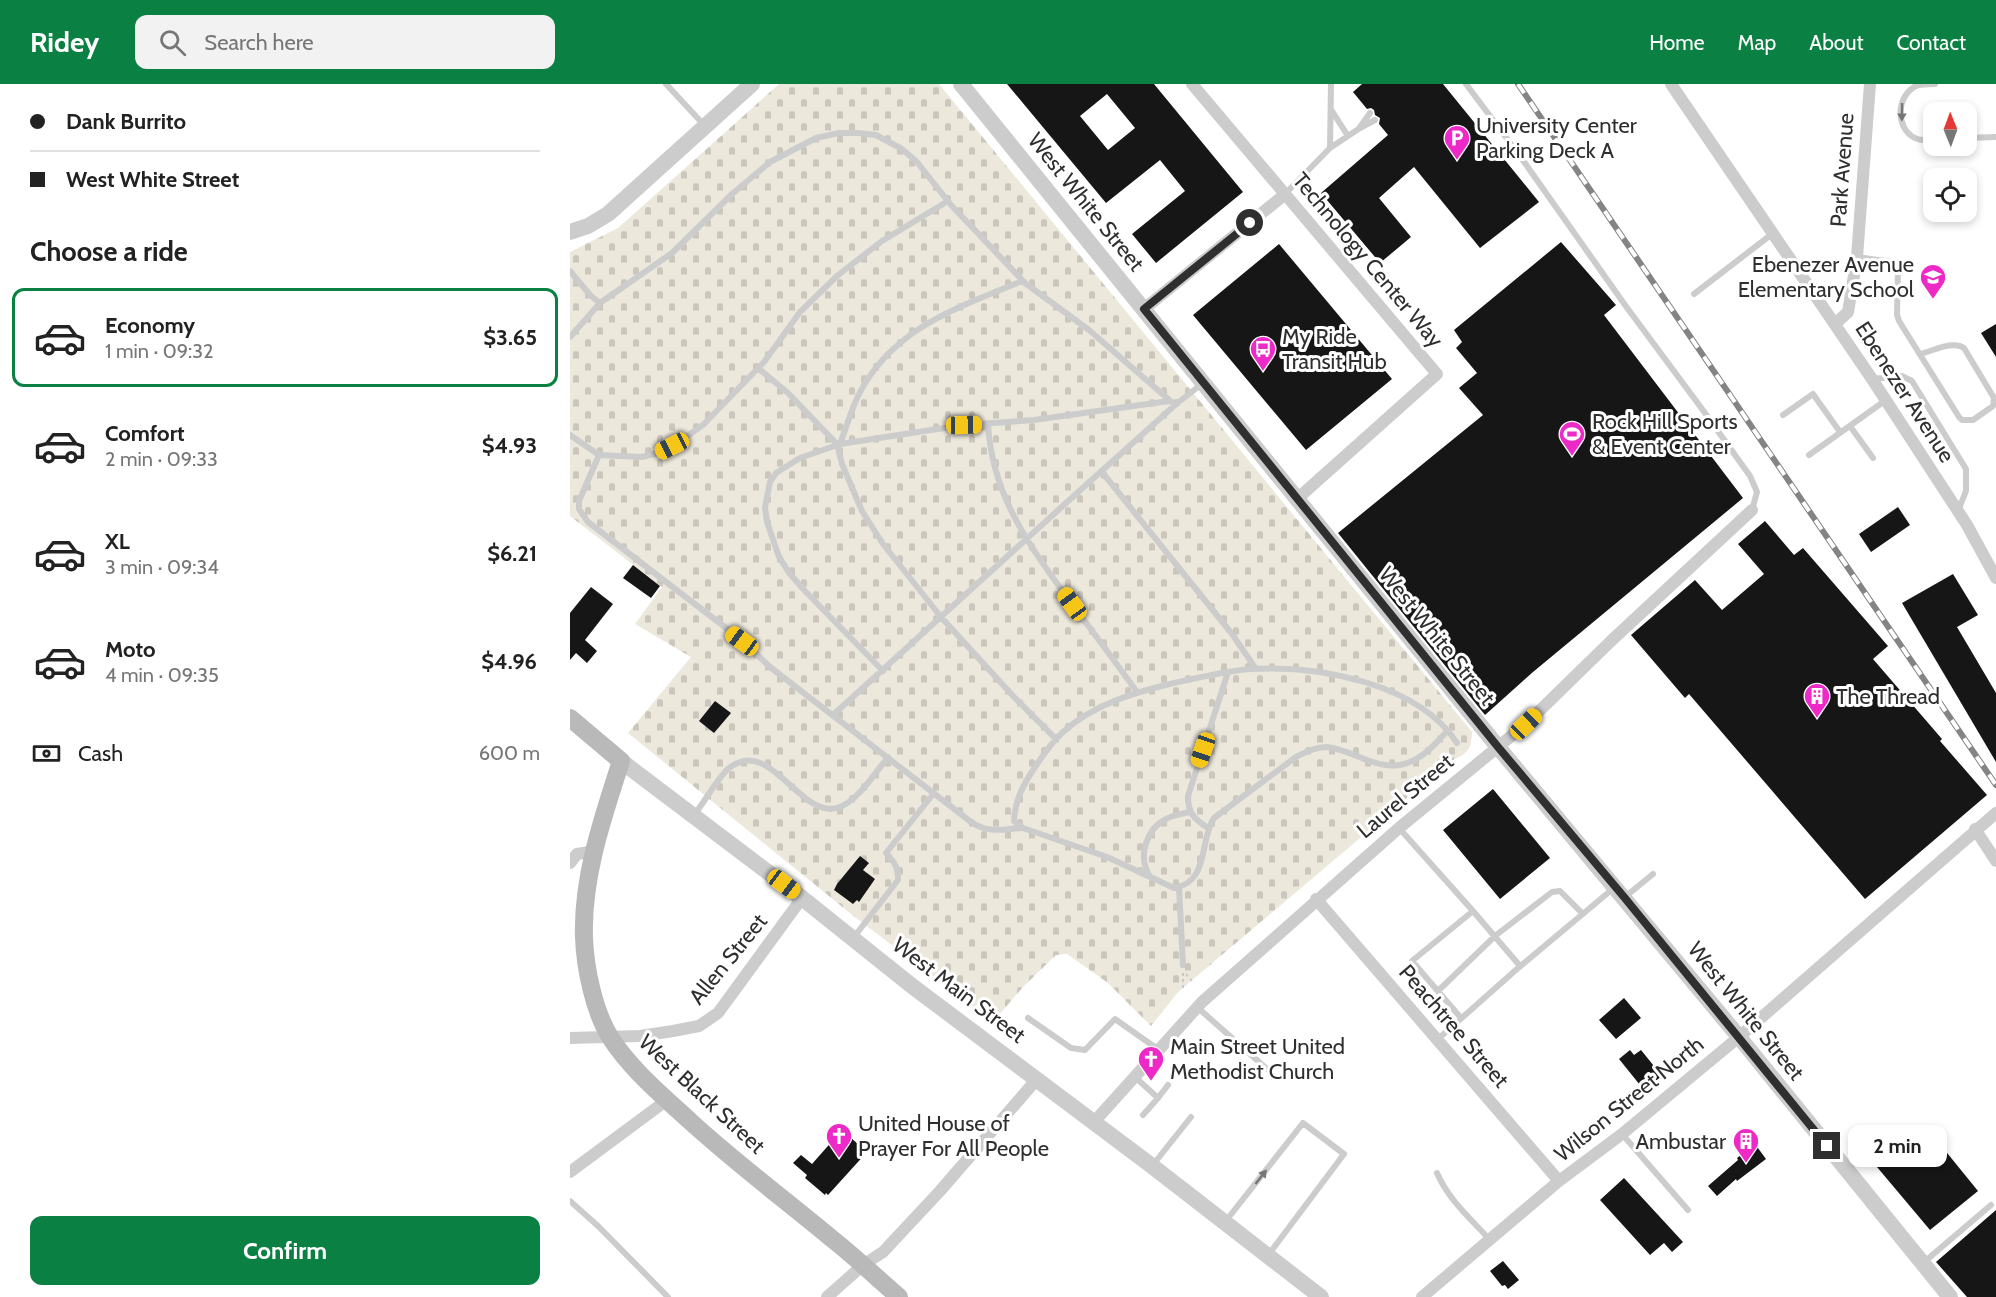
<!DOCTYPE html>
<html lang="en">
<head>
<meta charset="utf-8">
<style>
	:root { --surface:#fff; --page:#f2f2f2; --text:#222; --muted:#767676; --line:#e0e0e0; --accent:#0b8043 }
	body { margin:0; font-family:Cabin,sans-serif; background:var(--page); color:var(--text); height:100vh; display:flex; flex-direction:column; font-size:22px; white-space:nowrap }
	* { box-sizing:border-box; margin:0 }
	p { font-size:20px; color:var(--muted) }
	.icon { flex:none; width:33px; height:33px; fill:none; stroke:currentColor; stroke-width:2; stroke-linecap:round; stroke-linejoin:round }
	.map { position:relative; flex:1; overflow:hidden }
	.drawer { display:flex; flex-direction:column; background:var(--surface); width:570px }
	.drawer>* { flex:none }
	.banner { display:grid; align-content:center; height:132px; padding:0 30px; background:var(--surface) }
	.needle { width:39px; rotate:359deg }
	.buttons { position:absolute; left:1353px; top:18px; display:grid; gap:12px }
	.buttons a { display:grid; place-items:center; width:54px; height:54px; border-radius:12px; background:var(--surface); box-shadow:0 3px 9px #0003; font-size:30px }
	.end { position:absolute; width:27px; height:27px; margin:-14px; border:8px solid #2f2f2f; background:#fff; box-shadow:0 0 0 3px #fff }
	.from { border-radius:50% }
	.bubble { position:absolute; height:42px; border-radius:12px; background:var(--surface); box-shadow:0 3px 9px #0003; font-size:20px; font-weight:800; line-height:42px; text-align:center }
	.car { position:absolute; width:18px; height:36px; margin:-18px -9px; border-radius:8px; box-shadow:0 0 4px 2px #0007; background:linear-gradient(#f5c518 24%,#345 0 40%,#f5c518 0 76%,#345 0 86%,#f5c518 0) }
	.banner b { display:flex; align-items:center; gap:21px; height:57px; font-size:22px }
	.banner b+b { border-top:2px solid var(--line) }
	.banner i { width:15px; height:15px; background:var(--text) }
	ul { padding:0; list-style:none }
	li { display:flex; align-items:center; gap:18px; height:99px; margin:0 12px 9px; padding:0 18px; border:3px solid transparent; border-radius:12px }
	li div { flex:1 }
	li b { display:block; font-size:22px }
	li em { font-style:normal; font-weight:800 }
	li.active { border-color:var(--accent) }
	li>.icon { width:54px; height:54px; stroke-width:1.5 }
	h2 { padding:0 30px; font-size:27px; line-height:72px }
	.pay { display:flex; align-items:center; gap:15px; height:66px; padding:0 30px; font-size:22px }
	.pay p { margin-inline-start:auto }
	.action { display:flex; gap:12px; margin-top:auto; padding:12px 30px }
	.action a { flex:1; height:69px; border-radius:12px; background:var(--accent); color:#fff; font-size:24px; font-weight:800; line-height:69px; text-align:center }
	header { display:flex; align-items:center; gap:36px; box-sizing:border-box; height:84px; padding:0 30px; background:var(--accent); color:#fff }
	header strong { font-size:28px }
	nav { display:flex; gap:33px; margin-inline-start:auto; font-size:21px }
	.search { width:420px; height:54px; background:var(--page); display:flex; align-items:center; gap:15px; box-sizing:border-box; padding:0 21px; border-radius:12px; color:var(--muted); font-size:22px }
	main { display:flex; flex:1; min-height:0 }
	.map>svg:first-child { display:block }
	.cemetery { fill:url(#cemetery-stones) }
	.building { fill:#161616; fill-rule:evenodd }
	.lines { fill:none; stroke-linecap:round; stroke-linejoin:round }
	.path { stroke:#c9c9c9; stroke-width:2; stroke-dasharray:3 3; stroke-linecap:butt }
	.service { stroke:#ccc; stroke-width:6 }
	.minor { stroke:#ccc; stroke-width:12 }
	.tertiary { stroke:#ccc; stroke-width:16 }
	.secondary { stroke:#b9b9b9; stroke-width:18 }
	.rail-casing { stroke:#848484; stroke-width:6 }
	.rail { stroke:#fff; stroke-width:4; stroke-dasharray:11; stroke-linecap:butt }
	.oneway { fill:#767676 }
	.route { stroke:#2f2f2f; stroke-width:8 }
	.labels { text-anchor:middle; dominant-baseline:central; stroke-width:6; stroke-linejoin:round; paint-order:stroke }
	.poi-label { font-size:22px; fill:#2f2f2f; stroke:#fff; text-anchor:start }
	.street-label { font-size:22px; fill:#2f2f2f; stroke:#fff }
</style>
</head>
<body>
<header>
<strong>Ridey</strong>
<div class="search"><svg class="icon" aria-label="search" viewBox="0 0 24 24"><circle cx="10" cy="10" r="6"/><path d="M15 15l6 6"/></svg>Search here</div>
<nav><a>Home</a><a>Map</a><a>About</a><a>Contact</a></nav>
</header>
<main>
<section class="drawer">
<div class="banner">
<b><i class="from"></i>Dank Burrito</b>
<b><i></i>West White Street</b>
</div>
<h2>Choose a ride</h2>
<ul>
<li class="active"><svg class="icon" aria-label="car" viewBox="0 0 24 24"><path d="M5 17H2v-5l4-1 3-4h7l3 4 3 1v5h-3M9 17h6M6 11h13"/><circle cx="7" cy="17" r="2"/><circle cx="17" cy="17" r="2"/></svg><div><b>Economy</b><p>1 min · 09:32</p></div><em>$3.65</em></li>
<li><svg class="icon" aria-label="car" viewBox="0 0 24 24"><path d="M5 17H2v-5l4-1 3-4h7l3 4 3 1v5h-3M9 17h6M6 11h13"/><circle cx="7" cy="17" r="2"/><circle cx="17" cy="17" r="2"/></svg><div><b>Comfort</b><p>2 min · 09:33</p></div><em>$4.93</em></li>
<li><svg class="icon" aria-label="car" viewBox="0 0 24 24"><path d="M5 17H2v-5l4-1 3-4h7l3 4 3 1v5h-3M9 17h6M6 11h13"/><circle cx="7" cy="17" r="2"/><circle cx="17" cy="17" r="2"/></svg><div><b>XL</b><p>3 min · 09:34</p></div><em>$6.21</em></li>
<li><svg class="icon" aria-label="car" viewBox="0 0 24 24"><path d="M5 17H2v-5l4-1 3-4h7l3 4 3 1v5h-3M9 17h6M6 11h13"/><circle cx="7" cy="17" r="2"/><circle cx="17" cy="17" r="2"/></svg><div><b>Moto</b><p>4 min · 09:35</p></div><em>$4.96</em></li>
</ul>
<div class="pay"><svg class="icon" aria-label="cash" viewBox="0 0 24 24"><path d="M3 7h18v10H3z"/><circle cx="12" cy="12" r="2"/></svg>Cash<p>600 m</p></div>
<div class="action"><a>Confirm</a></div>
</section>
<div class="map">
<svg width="1426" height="1213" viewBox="0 0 1426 1213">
	<defs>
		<pattern id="cemetery-stones" width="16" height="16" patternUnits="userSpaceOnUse" patternTransform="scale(1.5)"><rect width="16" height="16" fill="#ede8dc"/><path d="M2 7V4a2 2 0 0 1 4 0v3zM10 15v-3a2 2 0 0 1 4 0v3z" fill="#ccc7bd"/></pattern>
	</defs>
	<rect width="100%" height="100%" fill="#fff"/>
	<path class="cemetery" d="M209 0H369L902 648C901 668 897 669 881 677L608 908 581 942 538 899 497 870 486 871 453 903 423 938 281 830 58 649 121 573 65 540 92 503 0 432V168L48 144Z"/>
	<path class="building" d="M437 0H584L673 108 586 179 562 150 615 107 590 76 536 119ZM537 10 565 44 538 66 510 32Z
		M792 0H873L969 118 910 164 844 83 809 114 841 153 810 179 751 109 818 51 809 40 810 34 805 31 804 26 801 24 797 25 783 8Z
		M991 158 1046 221 1034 231 1173 414 963 588 915 631 768 449 913 331 889 304 907 289 886 264 892 258 884 246Z
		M709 160 822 295 736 366 623 231Z
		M1426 240V273L1411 249Z
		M1328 423 1340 441 1301 468 1289 450Z
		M1195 437 1224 471 1233 464 1318 562 1303 575 1372 655 1370 657 1417 711 1295 815 1119 610 1115 614 1061 551 1125 496 1152 526 1194 490 1168 460Z
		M63 481 90 502 81 514 53 494Z
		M1383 490 1408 531 1387 543 1426 609V678L1332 519Z
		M21 503 43 520 15 556 27 567 17 579 6 569 0 576V529Z
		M145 617 161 629 144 649 129 637Z
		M923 705 980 774 930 815 873 746Z
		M290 772 299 779 293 786 305 795 289 818 287 816 283 820 264 806 267 800Z
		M1054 914 1071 934 1046 955 1029 936Z
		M1060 966 1064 971 1071 966 1092 992 1074 1006 1049 975Z
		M1356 1043 1408 1107 1360 1146 1307 1083Z
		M272 1046 297 1068 258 1111 256 1109 255 1111 235 1094 237 1091 223 1079 231 1071 242 1080Z
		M1185 1060 1196 1075 1167 1097 1166 1095 1147 1112 1138 1102 1168 1076 1167 1074Z
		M1054 1094 1113 1158 1102 1168 1094 1159 1080 1171 1030 1116Z
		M1426 1126V1213H1397L1366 1178Z
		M933 1177 949 1196 938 1205 935 1201 932 1202 920 1187Z"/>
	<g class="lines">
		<path class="path" d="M883 676 884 667
			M613 889V904
			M616 890 622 897"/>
		<path class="service" d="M96 0 134 41
			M896 0 950 72 1055 221 1135 329 1180 392 1187 408 1182 426
			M762 27 778 52
			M790 43 800 29
			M1396 54 1426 53
			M1364 56C1357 56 1350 57 1345 54 1325 44 1326 12 1346 2 1351 0 1359 0 1365 0
			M760 64 761 0
			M714 111 760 64 790 44 805 36
			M1287 173 1322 178 1328 186 1327 231 1329 237 1389 333 1392 336H1403L1423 322 1424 314 1394 264C1383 256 1363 267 1350 270
			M0 187 21 212 30 219
			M1124 210 1202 150
			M0 253 30 219 102 169 162 110 200 78 246 54 269 49H289L306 51 332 65 347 78 381 121 455 199 519 246 605 321
			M188 284 218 309 267 360 272 380 292 427 313 460 371 533 444 613 486 655
			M1302 295 1332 292 1342 297 1396 385V407L1388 427
			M1213 331 1243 310 1270 348
			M418 340C422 410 457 458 496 512 520 544 544 576 567 608
			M1280 342 1303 374
			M0 351 29 371 9 417V425L18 438 173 557 200 583 401 738C419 750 433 745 452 744
			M270 360C276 344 281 327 288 312 322 244 387 224 452 197
			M29 371 72 373 88 369 119 351 134 340 194 278 230 228 267 192 312 157 378 117
			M1239 371 1316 316
			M532 388 662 550 686 585
			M313 587 235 507 220 490 209 473 197 438 195 423 200 398 206 389 230 374 270 360 394 341 464 336 599 317
			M263 631 496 419 605 321 633 299
			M877 647C868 657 858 669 846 675 813 694 787 666 757 663 745 663 736 668 726 673L644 734C629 756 640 798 604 804L537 773 453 744 444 737C445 716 453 701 465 683 473 671 482 658 493 648 523 621 562 609 600 600 627 594 654 587 681 585 748 581 848 599 887 659
			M125 730C134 718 148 694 158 685 200 649 231 739 270 723 288 716 306 688 318 673
			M638 744C624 735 618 729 618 712L658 588
			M829 744 903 827 842 877 891 934
			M579 791C568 772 576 745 596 735 603 731 612 730 619 728
			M609 803 613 881
			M1055 813 1083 790
			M903 827 950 882
			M284 853 328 796C328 784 325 778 316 769L364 709
			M868 907 925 852 982 808 990 807 1013 830
			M627 923 697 985
			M458 934 501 964 515 966 545 935 589 966
			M868 955 947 885 1045 803
			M565 993 588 1014 598 1001
			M573 1031 588 1014
			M1052 1050 1118 1126
			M582 1082 621 1033
			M867 1089C878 1115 901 1135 919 1155
			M0 1117 28 1142 98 1213
			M655 1138 733 1039 774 1070 699 1170
			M1353 1179 1421 1121"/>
		<path class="minor" d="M622 0 867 290 727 415
			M1101 0 1302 295 1397 441 1426 494
			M574 225 714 111
			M1265 240 1278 228 1287 173 1300 0
			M1405 745 1426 777
			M0 779 7 770 25 767
			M746 815 989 1097
			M0 954 70 952 103 947 129 942 148 929 232 814
			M524 1038 632 918 829 744 956 640 1041 557 1182 426
			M0 1088 97 1016
			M257 1213 293 1181 313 1168 370 1107 467 995
			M852 1213 989 1097 1052 1050 1169 953 1426 729"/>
		<path class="tertiary" d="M391 0 928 663 1169 953 1380 1213
			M0 148 18 142 38 130 182 0
			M51 677 232 814 342 902 582 1082 751 1213"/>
		<path class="secondary" d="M0 634 51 677C33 733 12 793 14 853 15 884 24 927 40 953 61 986 93 1012 121 1038 166 1079 214 1115 261 1154 284 1172 306 1193 329 1213"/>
		<g class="rail-casing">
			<path id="rail" d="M948 0 1426 701"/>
		</g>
		<use href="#rail" class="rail"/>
	</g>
	<defs><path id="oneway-solid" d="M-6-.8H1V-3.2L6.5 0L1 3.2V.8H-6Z" transform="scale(1.5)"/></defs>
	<g class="oneway">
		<use href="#oneway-solid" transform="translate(1332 28) rotate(91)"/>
		<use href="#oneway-solid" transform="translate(691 1093) rotate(-52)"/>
	</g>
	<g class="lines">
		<path class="route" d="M680 139 574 225 928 663 1054 813 1257 1062"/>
	</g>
	<defs>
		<g id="parking-pin" transform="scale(1.35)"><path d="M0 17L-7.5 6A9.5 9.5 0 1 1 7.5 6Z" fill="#ed29c7" stroke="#fff"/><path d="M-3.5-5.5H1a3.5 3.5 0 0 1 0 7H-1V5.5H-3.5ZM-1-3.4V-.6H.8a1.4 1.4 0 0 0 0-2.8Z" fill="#fff"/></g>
		<g id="school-pin" transform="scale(1.35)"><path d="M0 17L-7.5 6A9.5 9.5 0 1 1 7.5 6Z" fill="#ed29c7" stroke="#fff"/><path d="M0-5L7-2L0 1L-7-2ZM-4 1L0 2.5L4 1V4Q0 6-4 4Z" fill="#fff"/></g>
		<g id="bus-pin" transform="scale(1.35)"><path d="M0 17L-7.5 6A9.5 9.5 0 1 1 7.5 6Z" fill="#ed29c7" stroke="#fff"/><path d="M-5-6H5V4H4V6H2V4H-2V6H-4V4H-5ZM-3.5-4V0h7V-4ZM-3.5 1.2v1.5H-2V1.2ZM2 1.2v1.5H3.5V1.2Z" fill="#fff"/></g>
		<g id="stadium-pin" transform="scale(1.35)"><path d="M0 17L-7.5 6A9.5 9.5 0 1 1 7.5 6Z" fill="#ed29c7" stroke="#fff"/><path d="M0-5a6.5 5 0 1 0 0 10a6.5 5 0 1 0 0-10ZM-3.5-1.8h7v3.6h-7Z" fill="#fff"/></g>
		<g id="building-pin" transform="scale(1.35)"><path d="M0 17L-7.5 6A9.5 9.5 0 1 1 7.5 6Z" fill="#ed29c7" stroke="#fff"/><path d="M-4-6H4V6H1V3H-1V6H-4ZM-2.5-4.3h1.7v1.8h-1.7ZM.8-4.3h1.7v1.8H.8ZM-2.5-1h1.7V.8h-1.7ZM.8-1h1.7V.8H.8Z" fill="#fff"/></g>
		<g id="church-pin" transform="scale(1.35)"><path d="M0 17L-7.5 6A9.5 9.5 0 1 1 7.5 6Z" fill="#ed29c7" stroke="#fff"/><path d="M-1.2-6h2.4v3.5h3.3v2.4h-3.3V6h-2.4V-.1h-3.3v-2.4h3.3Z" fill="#fff"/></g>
	</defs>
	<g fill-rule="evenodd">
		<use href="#parking-pin" x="887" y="54"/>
		<use href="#school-pin" x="1363" y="193"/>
		<use href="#bus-pin" x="693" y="265"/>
		<use href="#stadium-pin" x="1002" y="350"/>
		<use href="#building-pin" x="1247" y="612"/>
		<use href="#church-pin" x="581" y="975"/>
		<use href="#church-pin" x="269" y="1052"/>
		<use href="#building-pin" x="1176" y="1057"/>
	</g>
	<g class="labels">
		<g class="poi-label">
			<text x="906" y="41">University Center<tspan x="906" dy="25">Parking Deck A</tspan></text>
			<text x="1344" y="180" text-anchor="end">Ebenezer Avenue<tspan x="1344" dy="25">Elementary School</tspan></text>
			<text x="712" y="252">My Ride<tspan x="712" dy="25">Transit Hub</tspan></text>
			<text x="1022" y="337">Rock Hill Sports<tspan x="1022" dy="25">&amp; Event Center</tspan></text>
			<text x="1266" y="612">The Thread</text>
			<text x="600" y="962">Main Street United<tspan x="600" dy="25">Methodist Church</tspan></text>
			<text x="288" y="1039">United House of<tspan x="288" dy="25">Prayer For All People</tspan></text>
			<text x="1156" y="1057" text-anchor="end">Ambustar</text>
		</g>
		<g class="street-label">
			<text transform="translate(1272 86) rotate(-86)">Park Avenue</text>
			<text transform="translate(516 118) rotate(51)">West White Street</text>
			<text transform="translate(798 176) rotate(50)">Technology Center Way</text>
			<text transform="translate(1335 308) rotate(57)">Ebenezer Avenue</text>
			<text transform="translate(867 552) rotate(51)">West White Street</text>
			<text transform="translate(835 712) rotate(-40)">Laurel Street</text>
			<text transform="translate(158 875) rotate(-51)">Allen Street</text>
			<text transform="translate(389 906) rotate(37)">West Main Street</text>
			<text transform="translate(1176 927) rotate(51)">West White Street</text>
			<text transform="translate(884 942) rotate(49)">Peachtree Street</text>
			<text transform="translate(132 1010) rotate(43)">West Black Street</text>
			<text transform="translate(1059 1015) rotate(-39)">Wilson Street North</text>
		</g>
	</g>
</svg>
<div class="buttons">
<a><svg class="needle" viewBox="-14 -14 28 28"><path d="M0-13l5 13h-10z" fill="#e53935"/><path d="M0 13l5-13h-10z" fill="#767676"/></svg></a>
<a><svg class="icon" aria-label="locate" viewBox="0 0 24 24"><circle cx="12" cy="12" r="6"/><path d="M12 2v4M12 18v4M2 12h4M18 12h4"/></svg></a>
</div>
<i class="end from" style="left:680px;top:139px"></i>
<i class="end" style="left:1257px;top:1062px"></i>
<div class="bubble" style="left:1278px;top:1041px;width:99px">2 min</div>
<i class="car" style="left:394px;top:341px;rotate:89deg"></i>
<i class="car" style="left:102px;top:362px;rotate:243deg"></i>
<i class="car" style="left:502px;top:520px;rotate:324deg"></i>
<i class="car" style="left:172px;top:557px;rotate:306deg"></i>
<i class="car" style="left:956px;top:640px;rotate:46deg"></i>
<i class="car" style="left:633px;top:666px;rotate:199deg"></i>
<i class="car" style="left:214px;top:800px;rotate:127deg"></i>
</div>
</main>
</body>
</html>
